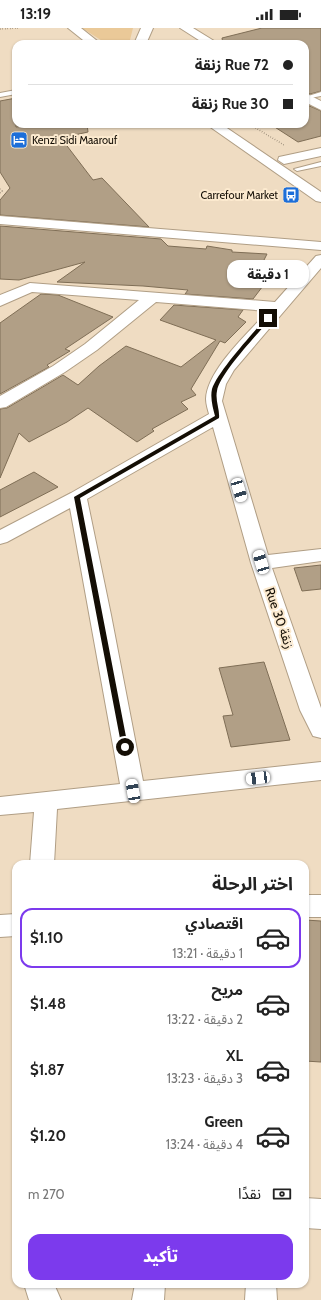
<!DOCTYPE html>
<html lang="ar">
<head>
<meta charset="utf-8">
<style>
	:root { --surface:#fff; --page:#f2f2f2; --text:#222; --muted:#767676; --line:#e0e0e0; --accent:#7c3aed }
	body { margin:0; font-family:Cabin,"Noto Sans Arabic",sans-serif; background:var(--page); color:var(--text); direction:rtl; height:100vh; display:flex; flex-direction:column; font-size:15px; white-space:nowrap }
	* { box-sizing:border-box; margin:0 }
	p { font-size:13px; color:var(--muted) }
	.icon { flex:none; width:22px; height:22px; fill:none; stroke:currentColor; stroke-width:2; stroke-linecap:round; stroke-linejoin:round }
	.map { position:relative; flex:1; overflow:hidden; direction:ltr }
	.side { position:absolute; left:12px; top:832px; width:297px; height:428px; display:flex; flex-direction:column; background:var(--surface); border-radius:12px; box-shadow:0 1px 3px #0004; direction:rtl }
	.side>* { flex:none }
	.top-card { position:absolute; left:12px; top:12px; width:297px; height:88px; border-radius:12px; box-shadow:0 1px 3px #0004; direction:rtl; display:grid; align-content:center; height:88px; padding:0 16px; background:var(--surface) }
	.end { position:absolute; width:18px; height:18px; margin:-9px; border:5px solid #140e05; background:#fff; box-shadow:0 0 0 2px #fff }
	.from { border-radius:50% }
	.bubble { position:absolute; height:28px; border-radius:12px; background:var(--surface); box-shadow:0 1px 3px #0004; font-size:13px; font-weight:800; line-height:28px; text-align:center; direction:rtl }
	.car { position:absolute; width:12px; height:24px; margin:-12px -6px; border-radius:5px; box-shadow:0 0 3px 1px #0007; background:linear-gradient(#fff 24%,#345 0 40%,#fff 0 76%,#345 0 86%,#fff 0) }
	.top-card b { display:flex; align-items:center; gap:14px; height:38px; font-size:15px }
	.top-card b+b { border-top:1px solid var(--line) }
	.top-card i { width:10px; height:10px; background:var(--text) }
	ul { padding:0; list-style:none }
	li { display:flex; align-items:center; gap:12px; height:60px; margin:0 8px 6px; padding:0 8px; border:2px solid transparent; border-radius:12px }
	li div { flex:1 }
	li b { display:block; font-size:15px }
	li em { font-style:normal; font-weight:800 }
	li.selected { border-color:var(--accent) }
	li>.icon { width:36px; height:36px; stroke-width:1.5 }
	h2 { padding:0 16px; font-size:18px; line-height:48px }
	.pay { display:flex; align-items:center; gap:10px; height:44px; padding:0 16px; font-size:15px }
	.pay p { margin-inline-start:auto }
	.action { display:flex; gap:8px; margin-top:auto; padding:8px 16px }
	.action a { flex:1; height:46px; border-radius:12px; background:var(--accent); color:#fff; font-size:16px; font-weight:800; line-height:46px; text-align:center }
	.status { display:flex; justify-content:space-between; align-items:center; height:28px; padding:0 20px; background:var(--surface); direction:ltr }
	.status svg { height:11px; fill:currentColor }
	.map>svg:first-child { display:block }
	.green { fill:#eac998 }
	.building { fill:#b19f86; stroke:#7f6e56 }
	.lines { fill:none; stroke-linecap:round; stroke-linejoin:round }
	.service-casing { stroke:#b09e85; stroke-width:2 }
	.minor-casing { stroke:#b09e85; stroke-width:2 }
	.secondary-casing { stroke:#b09e85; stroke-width:2 }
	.path { stroke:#776b5b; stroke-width:1.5; stroke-dasharray:0.5 2; stroke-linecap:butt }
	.service { fill:#fff; fill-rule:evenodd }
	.minor { fill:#fff; fill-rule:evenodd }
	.secondary { fill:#fff; fill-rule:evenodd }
	.route { fill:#140e05 }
	.labels { text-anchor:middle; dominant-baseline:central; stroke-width:4; stroke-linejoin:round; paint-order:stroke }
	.far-poi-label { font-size:11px; fill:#140e05; stroke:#fceacf; text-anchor:start }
	.street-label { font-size:13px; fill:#140e05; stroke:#fceacf }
</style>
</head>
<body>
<div class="status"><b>13:19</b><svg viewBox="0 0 49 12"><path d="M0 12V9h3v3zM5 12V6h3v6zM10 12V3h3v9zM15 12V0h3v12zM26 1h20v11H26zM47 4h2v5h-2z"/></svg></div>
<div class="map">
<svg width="321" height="1272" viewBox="0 0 321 1272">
	<rect width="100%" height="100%" fill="#efdcc2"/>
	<path class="green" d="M82 0H133L129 16H107Z"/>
	<path class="building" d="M262 0H321V63L310 66 305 64V16H223L222 10Z
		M16 70V99L36 96H87L88 104 61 110 93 152 102 150 149 199 0 187V172L10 160 0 144V73Z
		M305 76 321 83V108L298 114 270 96H305Z
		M0 198 161 211 168 218 206 221 207 218 232 222V224L267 226 255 250H269L253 271 185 266 188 262 143 258 57 254 85 234 19 252 0 251Z
		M41 266 58 267 113 289 65 321 70 323 47 337 49 339 0 366V295Z
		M174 277 243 282 238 289 246 294 225 315 220 313 191 361 196 367 181 374 188 381 152 401 154 403 137 414 88 380 67 394 29 414 19 405 0 450V381L7 380 63 347 78 357 99 338 126 318 181 339 216 312 160 292Z
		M34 444 58 459 0 489V462Z
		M321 537V561L302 563 294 540Z
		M264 634 290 712 231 719 223 688 233 687 219 640Z
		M305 892 321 893V1034L305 1033Z"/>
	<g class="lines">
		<g class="service-casing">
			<path id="service" d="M16 62V66L0 69V65Z
				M321 64V68L305 71V69Z
				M321 134V138L297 143 294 141Z"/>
		</g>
		<g class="minor-casing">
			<path id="minor" d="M180 0H193L219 16H205Z
				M305 65 321 73V82L305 74Z
				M321 120V128L284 136 278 132 279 129Z
				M0 188 321 214V222L0 196Z
				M321 227V240L234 342 226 356 222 373 268 527 321 521V533L272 540 321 680V710L313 708 300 682 251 535 213 399 87 471 111 587 143 753 321 734V752L57 781 54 836H30L34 784 0 787V769L120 756 70 480 7 514 0 516V502L71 465 209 386C208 382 206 376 206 371 207 342 249 304 268 283L156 274 97 322 65 344 6 379 0 380V368L53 338 85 316 139 272 32 264 0 278V267L30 255 275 274 316 228Z
				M305 867H321V889H305Z
				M16 886V908L0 909V887Z
				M305 1170 321 1171V1201L305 1200Z
				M24 1256H54L61 1272H29Z
				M135 1256H165L164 1272H132Z
				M246 1256H276L277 1272H245Z"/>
		</g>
		<g class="secondary-casing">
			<path id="secondary" d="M68 0H81L101 16H88Z
				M141 0H153L146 16H134Z
				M206 96H221L321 164V174L316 173Z"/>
		</g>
		<path class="path" d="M0 1 20 0
			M249 96 284 117
			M0 161 2 163 0 165"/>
		<use href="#service" class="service"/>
		<use href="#minor" class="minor"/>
		<use href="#secondary" class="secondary"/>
	</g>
	<path class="route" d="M267 289 271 290C258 306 220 345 217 363 215 372 220 382 219 390L80 470 128 719 125 722 122 721 74 469 215 388C213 380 210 370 212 361 218 343 253 305 267 289Z"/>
	<defs>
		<g id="hotel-square" transform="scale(0.9)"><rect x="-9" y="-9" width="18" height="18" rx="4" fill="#1c6ed9" stroke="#fceacf"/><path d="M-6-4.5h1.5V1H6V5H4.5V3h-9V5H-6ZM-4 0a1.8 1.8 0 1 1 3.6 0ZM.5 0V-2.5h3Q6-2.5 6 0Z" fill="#fff"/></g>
		<g id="bus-square" transform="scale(0.9)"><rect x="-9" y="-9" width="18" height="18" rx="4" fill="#1c6ed9" stroke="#fceacf"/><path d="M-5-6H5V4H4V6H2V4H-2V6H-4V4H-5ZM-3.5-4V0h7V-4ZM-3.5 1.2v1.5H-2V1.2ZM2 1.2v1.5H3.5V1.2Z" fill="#fff"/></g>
	</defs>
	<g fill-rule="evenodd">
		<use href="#hotel-square" x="19" y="112"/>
		<use href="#bus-square" x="291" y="167"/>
	</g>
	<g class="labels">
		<g class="far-poi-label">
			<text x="32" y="112">Kenzi Sidi Maarouf</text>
			<text x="278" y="167" text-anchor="end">Carrefour Market</text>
		</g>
		<g class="street-label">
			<text transform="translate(280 590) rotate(71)">Rue 30 زنقة</text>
		</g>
	</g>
</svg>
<i class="end from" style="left:125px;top:719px"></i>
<i class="end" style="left:268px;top:290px"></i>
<div class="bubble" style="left:227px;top:232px;width:82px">1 دقيقة</div>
<i class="car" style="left:239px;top:462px;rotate:163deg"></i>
<i class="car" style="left:261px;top:534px;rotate:343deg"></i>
<i class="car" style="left:258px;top:750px;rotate:263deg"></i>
<i class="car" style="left:133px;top:763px;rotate:350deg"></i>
<div class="top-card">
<b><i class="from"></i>Rue 72 زنقة</b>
<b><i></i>Rue 30 زنقة</b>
</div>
<section class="side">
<h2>اختر الرحلة</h2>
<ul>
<li class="selected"><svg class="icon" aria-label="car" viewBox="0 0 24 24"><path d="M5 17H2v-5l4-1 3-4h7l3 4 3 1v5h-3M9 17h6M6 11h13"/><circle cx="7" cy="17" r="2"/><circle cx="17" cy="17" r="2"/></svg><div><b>اقتصادي</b><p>1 دقيقة · 13:21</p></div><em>$1.10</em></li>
<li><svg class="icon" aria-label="car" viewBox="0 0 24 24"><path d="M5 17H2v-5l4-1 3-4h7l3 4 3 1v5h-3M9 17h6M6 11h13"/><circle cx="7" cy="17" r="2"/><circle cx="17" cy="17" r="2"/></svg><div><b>مريح</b><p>2 دقيقة · 13:22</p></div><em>$1.48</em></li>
<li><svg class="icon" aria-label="car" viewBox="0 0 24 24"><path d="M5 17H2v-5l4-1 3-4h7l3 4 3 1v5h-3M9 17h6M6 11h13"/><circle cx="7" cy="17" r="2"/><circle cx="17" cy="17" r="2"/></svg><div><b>XL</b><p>3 دقيقة · 13:23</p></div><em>$1.87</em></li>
<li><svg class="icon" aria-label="car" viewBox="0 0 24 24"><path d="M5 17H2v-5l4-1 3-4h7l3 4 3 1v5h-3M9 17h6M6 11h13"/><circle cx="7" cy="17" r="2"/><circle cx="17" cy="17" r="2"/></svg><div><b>Green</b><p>4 دقيقة · 13:24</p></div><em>$1.20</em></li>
</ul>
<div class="pay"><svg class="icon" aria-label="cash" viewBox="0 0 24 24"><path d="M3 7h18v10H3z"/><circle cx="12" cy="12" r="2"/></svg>نقدًا<p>270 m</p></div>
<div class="action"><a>تأكيد</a></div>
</section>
</div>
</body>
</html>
